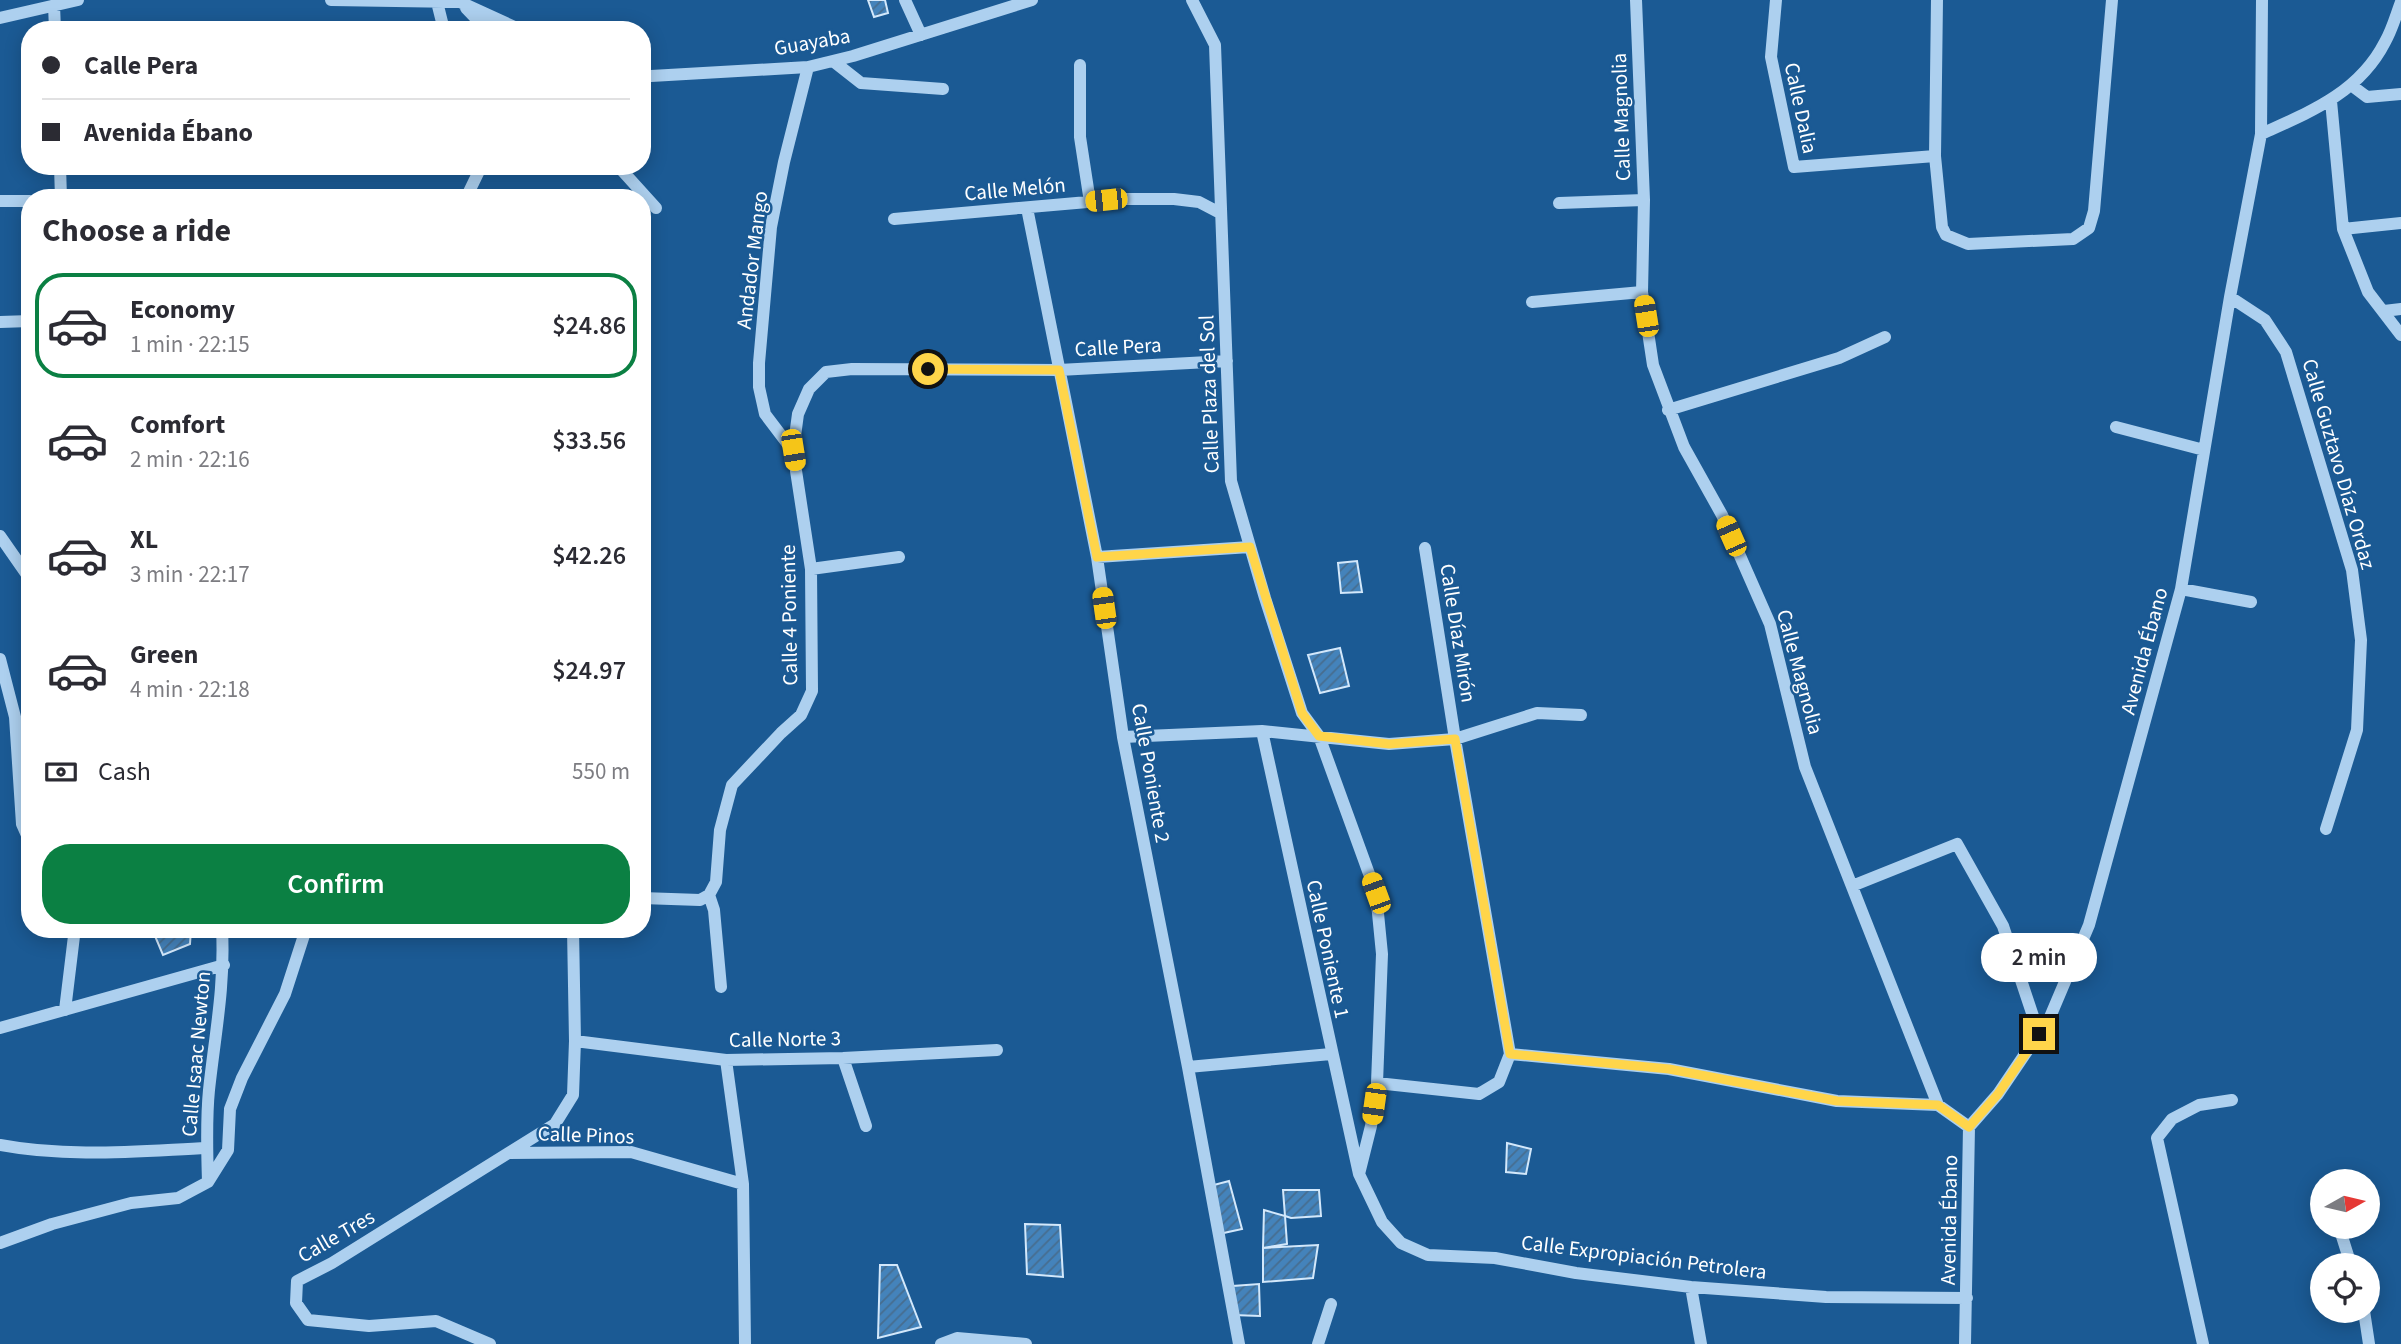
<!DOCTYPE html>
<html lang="en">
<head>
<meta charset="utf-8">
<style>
	:root { --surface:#fff; --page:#f7f7f7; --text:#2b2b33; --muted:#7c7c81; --line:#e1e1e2; --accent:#0b8043 }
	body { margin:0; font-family:"Source Sans 3",sans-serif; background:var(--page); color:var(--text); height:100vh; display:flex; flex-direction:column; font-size:26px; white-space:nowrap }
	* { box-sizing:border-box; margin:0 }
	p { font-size:23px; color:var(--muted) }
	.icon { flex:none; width:38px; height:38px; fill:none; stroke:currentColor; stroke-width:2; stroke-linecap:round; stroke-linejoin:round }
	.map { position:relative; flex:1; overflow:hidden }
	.side { position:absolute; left:21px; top:189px; width:630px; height:749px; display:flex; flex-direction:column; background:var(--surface); border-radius:28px; box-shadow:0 4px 18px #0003 }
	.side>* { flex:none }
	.banner { position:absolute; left:21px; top:21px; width:630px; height:154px; border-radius:28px; box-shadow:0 4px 18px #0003; display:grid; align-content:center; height:154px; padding:0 21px; background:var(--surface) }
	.needle { width:46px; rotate:82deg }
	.tools { position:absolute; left:2310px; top:1169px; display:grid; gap:14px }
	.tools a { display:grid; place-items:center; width:70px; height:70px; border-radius:50%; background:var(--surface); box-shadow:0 4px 18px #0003; font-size:35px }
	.end { position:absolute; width:32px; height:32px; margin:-16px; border:9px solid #ffd54a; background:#111; box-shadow:0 0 0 4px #111 }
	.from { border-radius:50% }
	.bubble { position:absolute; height:49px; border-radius:24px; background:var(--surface); box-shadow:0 4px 18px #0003; font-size:23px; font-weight:600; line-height:49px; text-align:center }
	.car { position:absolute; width:21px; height:42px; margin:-21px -10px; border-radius:9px; box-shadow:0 0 5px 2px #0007; background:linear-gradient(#f5c518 24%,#345 0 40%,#f5c518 0 76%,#345 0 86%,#f5c518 0) }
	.banner b { display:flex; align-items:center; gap:24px; height:66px; font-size:26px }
	.banner b+b { border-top:2px solid var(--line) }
	.banner i { width:18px; height:18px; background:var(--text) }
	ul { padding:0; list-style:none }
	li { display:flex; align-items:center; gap:21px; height:105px; margin:0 14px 10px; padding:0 7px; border:4px solid transparent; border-radius:28px }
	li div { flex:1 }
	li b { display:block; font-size:26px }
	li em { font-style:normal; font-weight:600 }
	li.selected { border-color:var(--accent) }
	li>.icon { width:63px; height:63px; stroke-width:1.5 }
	h2 { padding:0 21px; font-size:32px; line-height:84px }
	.pay { display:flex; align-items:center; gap:18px; height:77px; padding:0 21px; font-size:26px }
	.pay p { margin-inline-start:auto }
	.action { display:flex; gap:14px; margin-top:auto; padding:14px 21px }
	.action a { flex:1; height:80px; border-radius:28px; background:var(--accent); color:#fff; font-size:28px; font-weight:600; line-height:80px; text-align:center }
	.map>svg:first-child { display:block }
	.building { fill:url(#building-hatch); stroke:#d3e8fb; stroke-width:2 }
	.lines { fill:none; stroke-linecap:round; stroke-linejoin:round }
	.minor { stroke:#add0ef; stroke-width:12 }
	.route { stroke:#ffd54a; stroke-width:9 }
	.labels { text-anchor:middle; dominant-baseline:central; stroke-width:5; stroke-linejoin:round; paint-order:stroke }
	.street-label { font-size:21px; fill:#fff; stroke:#1b5a94 }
</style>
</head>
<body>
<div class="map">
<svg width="2401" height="1344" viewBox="0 0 2401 1344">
	<defs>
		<pattern id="building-hatch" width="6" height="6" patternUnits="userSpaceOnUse" patternTransform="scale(1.75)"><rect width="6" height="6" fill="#4483bb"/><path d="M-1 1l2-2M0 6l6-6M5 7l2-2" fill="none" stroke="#476d8f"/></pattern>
	</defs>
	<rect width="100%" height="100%" fill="#1b5a94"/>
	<path class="building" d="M868 0H885L888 13 874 17Z
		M1357 561 1362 592 1341 593 1338 563Z
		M1340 648 1349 686 1320 693 1308 655Z
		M152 929H191L190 944 163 955Z
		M1507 1143 1531 1149 1526 1174 1506 1172Z
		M1229 1181 1242 1229 1219 1234 1210 1186Z
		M1283 1190H1319L1321 1216 1291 1218 1285 1216Z
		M1264 1210 1285 1216 1287 1244 1263 1248Z
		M1025 1224 1060 1225 1063 1277 1027 1274Z
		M1318 1245 1313 1278 1263 1282V1248Z
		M880 1265H897L921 1327 878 1338Z
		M1259 1284 1260 1316 1233 1315V1286Z"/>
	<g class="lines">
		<path class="minor" d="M331 0 460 2 521 30
			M905 0 921 35
			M1192 0 1215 45 1231 481 1265 598 1302 713 1319 736 1376 893 1382 954 1377 1083 1371 1126 1359 1174
			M1636 0 1644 200 1642 292 1653 365 1684 447 1722 515 1770 624 1805 767 1938 1105 1969 1127
			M1776 0 1771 57 1794 167 1935 156
			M1937 0 1935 156 1942 227 1946 235 1968 244 2073 239 2089 228 2094 211 2112 0
			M437 2 444 30
			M54 5 55 30
			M466 8 487 30
			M0 18 78 0
			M833 61 861 83 943 89
			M1080 65V137L1090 202
			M642 74 651 76 808 67 853 56 1032 0
			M2351 85 2367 97 2401 94
			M2331 101 2343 229 2368 292 2401 335
			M2261 134 2262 0
			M60 166 61 198
			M618 166 656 208
			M466 198 480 169 479 166
			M0 201H30
			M1559 203 1644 200
			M1027 208 1097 557 1123 737 1188 1067 1239 1344
			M894 219 1122 199H1174L1199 202 1220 213
			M2343 229 2401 223
			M2230 297 2265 320 2286 352 2352 570 2361 640 2357 730 2326 829
			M1532 302 1642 292
			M2384 311 2401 309
			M0 322 30 321
			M1668 410 1839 358 1885 337
			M2116 427 2204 450
			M793 451 765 414 759 387V363L771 227 784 162 808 67
			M0 536 30 579
			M1425 548 1455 739 1510 1054
			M1097 557 1250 547
			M811 569 899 557
			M2181 589 2251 602
			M0 659 15 717 22 824 30 842
			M1262 731 1359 1174 1382 1222 1401 1243 1428 1255 1495 1258 1576 1273 1691 1287 1826 1297 1967 1298
			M1123 737 1262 731 1389 744 1455 739 1537 713 1581 715
			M1852 886 1957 844 2003 926 2039 1034
			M709 895 716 882 720 830 732 785 781 733 801 715 812 691 811 569 793 451 798 414 809 389 826 372 852 369 1059 370 1227 361
			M709 895 714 910 721 987
			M642 898 700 900 709 895
			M65 1010 74 936
			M0 1028 224 965
			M575 1041 726 1060 843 1058 997 1050
			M1510 1054 1669 1069 1837 1101 1938 1105
			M843 1058 866 1126
			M726 1060 743 1184 745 1344
			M1188 1067 1331 1054
			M1377 1083 1479 1094 1499 1082 1510 1054
			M0 1145C68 1158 138 1151 207 1148
			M509 1153 631 1152 743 1184
			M2340 1181V1179
			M208 1182C207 1152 206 1120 209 1090 215 1034 225 987 222 929
			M2339 1227 2351 1265
			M0 1243 52 1224 131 1203 178 1198 208 1182 228 1150 230 1109 242 1078 285 994 306 929
			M1691 1287 1701 1344
			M2364 1311 2369 1344
			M490 1344 436 1321 369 1326 308 1320 296 1303 297 1281 332 1263 555 1124 573 1095 575 1041 573 929
			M941 1344 957 1338 1026 1344
			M1318 1344 1331 1304
			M1965 1344 1969 1127 1998 1094 2050 1017 2089 925 2181 589 2230 297 2261 134C2310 112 2359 93 2385 42 2392 30 2396 15 2401 2
			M2203 1344 2157 1138 2172 1119 2199 1105 2232 1100"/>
	</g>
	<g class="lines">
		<path class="route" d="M928 369 1059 370 1097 557 1250 547 1302 713 1319 736 1389 744 1455 739 1510 1054 1669 1069 1837 1101 1938 1105 1969 1127 1998 1094 2039 1034"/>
	</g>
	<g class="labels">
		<g class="street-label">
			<text transform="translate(812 42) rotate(-10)">Guayaba</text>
			<text transform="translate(1801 108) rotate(78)">Calle Dalia</text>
			<text transform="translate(1621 117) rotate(-92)">Calle Magnolia</text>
			<text transform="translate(1015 189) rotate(-5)">Calle Melón</text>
			<text transform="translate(752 260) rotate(-83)">Andador Mango</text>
			<text transform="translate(1118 347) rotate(-3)">Calle Pera</text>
			<text transform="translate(1209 394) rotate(-92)">Calle Plaza del Sol</text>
			<text transform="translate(2339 464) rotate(74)">Calle Guztavo Díaz Ordaz</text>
			<text transform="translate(789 615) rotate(-91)">Calle 4 Poniente</text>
			<text transform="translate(1458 633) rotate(81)">Calle Díaz Mirón</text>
			<text transform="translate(2144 651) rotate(-75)">Avenida Ébano</text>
			<text transform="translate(1800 672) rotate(75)">Calle Magnolia</text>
			<text transform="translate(1151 773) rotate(80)">Calle Poniente 2</text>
			<text transform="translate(1328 949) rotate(78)">Calle Poniente 1</text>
			<text transform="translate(785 1039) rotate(-1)">Calle Norte 3</text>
			<text transform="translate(196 1054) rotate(-85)">Calle Isaac Newton</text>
			<text transform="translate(586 1135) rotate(2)">Calle Pinos</text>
			<text transform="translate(1949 1220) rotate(-89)">Avenida Ébano</text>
			<text transform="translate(336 1236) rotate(-30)">Calle Tres</text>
			<text transform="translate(1644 1257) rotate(7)">Calle Expropiación Petrolera</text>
		</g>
	</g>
</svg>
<div class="tools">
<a><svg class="needle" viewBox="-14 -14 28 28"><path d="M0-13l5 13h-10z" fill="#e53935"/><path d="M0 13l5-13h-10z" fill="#7c7c81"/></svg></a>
<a><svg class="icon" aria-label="locate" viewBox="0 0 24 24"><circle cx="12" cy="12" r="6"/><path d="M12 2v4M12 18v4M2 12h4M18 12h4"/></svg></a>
</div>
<i class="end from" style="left:928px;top:369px"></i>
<i class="end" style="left:2039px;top:1034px"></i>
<div class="bubble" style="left:1981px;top:933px;width:116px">2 min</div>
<i class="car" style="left:1106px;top:200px;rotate:264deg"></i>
<i class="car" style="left:1646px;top:316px;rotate:351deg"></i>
<i class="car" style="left:793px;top:450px;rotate:171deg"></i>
<i class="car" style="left:1731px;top:536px;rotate:336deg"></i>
<i class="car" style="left:1104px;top:608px;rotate:352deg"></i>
<i class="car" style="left:1376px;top:893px;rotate:340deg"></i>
<i class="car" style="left:1374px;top:1104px;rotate:188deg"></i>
<div class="banner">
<b><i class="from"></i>Calle Pera</b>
<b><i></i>Avenida Ébano</b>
</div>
<section class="side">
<h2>Choose a ride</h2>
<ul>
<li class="selected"><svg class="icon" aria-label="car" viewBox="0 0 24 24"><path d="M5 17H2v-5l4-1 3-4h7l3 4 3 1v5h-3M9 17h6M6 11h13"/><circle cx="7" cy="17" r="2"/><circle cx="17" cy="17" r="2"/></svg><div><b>Economy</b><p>1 min · 22:15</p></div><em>$24.86</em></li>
<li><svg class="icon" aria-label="car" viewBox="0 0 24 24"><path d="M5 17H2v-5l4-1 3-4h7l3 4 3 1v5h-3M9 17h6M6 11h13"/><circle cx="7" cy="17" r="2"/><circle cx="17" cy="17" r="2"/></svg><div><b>Comfort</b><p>2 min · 22:16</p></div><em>$33.56</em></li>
<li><svg class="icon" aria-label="car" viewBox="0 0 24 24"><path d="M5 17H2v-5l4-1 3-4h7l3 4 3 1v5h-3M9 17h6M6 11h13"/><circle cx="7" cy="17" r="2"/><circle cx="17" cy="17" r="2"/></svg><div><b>XL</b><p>3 min · 22:17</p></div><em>$42.26</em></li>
<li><svg class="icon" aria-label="car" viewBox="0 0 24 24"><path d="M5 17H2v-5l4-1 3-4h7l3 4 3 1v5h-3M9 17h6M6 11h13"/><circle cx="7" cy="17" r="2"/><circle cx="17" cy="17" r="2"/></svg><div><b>Green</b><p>4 min · 22:18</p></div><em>$24.97</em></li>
</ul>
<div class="pay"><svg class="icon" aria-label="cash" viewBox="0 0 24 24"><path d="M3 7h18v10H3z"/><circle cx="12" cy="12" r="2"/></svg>Cash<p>550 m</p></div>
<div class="action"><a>Confirm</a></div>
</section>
</div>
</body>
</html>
